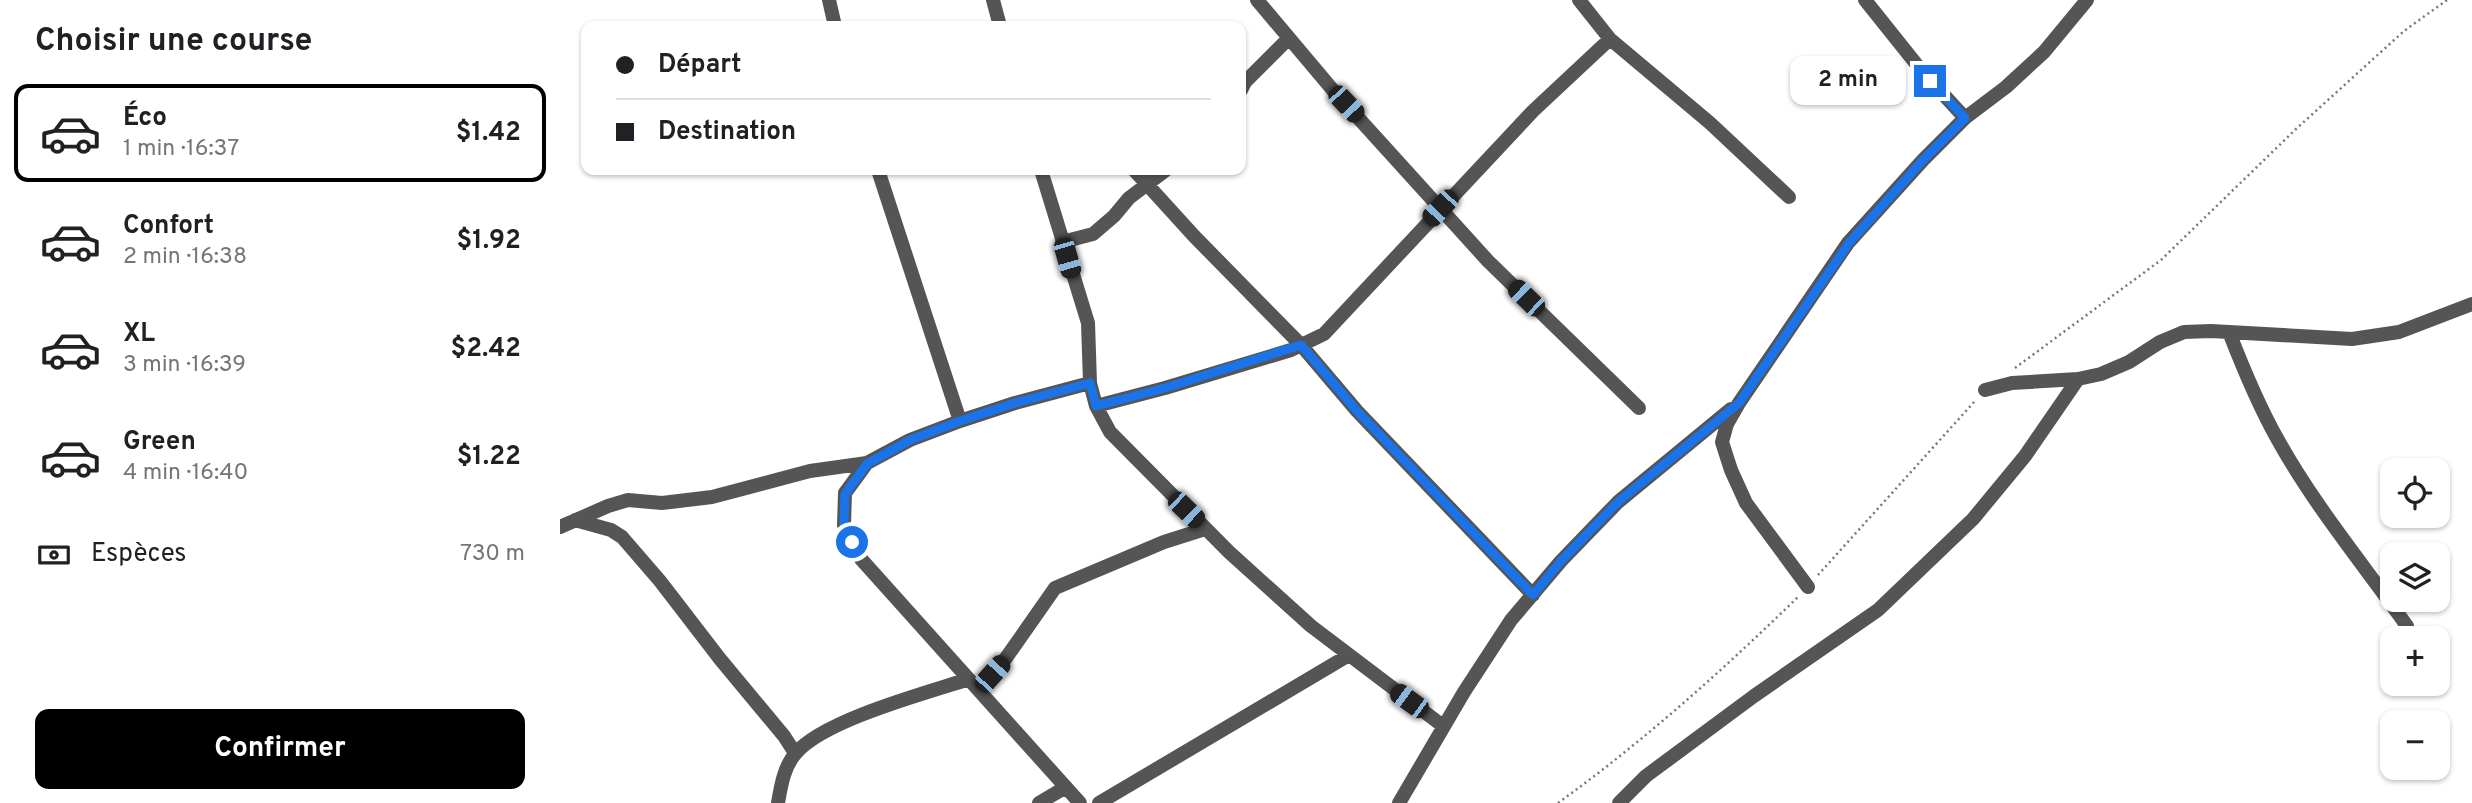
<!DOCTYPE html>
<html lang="fr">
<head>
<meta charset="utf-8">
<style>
	:root { --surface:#fff; --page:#f6f6f6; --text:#202124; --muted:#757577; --line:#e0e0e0; --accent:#000 }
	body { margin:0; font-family:Overpass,sans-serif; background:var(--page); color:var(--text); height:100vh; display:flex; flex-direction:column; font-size:26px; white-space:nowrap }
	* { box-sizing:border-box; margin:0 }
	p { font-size:23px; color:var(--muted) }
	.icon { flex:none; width:38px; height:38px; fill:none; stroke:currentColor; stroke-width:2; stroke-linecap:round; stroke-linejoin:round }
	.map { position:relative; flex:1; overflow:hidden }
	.details { display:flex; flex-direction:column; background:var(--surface); width:560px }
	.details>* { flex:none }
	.banner { position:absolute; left:21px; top:21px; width:665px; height:154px; border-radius:14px; box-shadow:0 2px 5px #0004; display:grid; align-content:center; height:154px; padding:0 35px; background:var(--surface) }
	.controls { position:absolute; left:1820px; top:458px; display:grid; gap:14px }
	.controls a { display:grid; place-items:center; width:70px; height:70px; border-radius:14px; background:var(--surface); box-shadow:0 2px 5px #0004; font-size:35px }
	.end { position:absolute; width:32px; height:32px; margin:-16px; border:9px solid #1a73e8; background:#fff; box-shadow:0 0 0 4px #fff }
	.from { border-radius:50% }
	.bubble { position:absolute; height:49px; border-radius:14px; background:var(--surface); box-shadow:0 2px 5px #0004; font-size:23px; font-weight:700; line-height:49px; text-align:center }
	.car { position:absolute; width:21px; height:42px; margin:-21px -10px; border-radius:9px; box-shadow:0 0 5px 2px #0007; background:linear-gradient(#222 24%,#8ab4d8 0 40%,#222 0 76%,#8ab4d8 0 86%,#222 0) }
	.banner b { display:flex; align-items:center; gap:24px; height:66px; font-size:26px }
	.banner b+b { border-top:2px solid var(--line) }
	.banner i { width:18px; height:18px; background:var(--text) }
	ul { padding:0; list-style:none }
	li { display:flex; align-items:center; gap:21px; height:98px; margin:0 14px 10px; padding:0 21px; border:4px solid transparent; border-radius:14px }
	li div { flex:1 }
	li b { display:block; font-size:26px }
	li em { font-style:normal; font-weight:700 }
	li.selected { border-color:var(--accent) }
	li>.icon { width:63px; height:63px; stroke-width:1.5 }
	h2 { padding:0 35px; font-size:32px; line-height:84px }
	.pay { display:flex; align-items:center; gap:18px; height:77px; padding:0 35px; font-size:26px }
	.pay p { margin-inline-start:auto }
	.cta { display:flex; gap:14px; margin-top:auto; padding:14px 35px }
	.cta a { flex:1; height:80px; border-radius:14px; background:var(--accent); color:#fff; font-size:28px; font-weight:700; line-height:80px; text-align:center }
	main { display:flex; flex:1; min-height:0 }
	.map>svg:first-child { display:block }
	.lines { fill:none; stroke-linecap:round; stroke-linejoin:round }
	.path { stroke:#777; stroke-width:2.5; stroke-dasharray:2 3.5; stroke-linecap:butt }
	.minor { stroke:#555; stroke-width:14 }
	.route { stroke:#1a73e8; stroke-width:9 }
</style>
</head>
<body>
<main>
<section class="details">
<h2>Choisir une course</h2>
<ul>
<li class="selected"><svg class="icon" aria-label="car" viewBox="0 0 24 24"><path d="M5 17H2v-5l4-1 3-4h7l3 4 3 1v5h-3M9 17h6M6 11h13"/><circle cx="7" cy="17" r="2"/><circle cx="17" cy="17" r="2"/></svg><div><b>Éco</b><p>1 min · 16:37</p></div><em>$1.42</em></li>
<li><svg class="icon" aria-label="car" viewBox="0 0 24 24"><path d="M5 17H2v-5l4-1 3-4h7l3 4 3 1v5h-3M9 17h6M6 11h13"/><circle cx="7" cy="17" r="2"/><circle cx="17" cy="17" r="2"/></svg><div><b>Confort</b><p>2 min · 16:38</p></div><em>$1.92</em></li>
<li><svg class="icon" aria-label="car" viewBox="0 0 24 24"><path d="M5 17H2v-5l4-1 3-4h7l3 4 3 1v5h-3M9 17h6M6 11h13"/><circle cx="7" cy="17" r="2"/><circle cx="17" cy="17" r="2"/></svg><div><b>XL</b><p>3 min · 16:39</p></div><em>$2.42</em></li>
<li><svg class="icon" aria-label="car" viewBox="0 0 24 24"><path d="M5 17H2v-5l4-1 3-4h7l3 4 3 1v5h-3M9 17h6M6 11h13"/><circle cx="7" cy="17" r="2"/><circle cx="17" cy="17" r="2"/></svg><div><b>Green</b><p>4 min · 16:40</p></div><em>$1.22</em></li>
</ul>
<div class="pay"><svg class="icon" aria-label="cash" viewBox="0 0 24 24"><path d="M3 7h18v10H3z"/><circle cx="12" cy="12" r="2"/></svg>Espèces<p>730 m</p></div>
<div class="cta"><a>Confirmer</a></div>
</section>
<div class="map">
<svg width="1912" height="803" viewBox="0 0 1912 803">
	<rect width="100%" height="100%" fill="#fff"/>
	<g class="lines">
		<path class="path" d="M1455 368 1601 260 1736 129 1844 31 1887 0
			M1258 575 1415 401
			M998 803C1084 741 1163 670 1239 596"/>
		<path class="minor" d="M269 0 275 26
			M433 0 440 26
			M697 0 772 89 928 261 1079 408
			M1019 0 1050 39 1150 123 1229 197
			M1305 0 1361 70 1405 118
			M681 90 685 82 728 39
			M318 170 400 421
			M481 170 528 323 530 383 536 406 550 432 669 552 751 626 883 726
			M574 170 634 236 741 345 797 411 973 595
			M502 242 533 234 554 216 569 198 606 170
			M1669 332C1683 368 1698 405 1718 440 1754 505 1803 564 1847 626
			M1425 390 1452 383 1518 379 1541 374 1569 362 1600 342 1624 332 1651 331 1792 339 1839 332 1912 304
			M536 406 605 388 731 350 764 334 973 111 1050 39
			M15 520 51 530 62 537 100 581 160 659 224 736 235 753
			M0 527 48 506 68 500 102 503 152 497 250 471 307 463
			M1248 587 1186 503 1171 470 1162 442 1167 424 1179 403 1288 243 1363 160 1405 118 1446 87 1484 52 1527 0
			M418 689 446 658 495 588 604 542 645 529
			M218 803C221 786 224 766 236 753 264 720 366 693 409 679
			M479 803 506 787
			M520 803 301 559 284 525 285 493 307 463 350 440 400 421 455 403 530 383
			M539 803 789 655
			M839 803 904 692 951 620 1001 561 1058 502 1171 409
			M1059 803 1086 776 1194 696 1318 610 1413 519 1465 456 1518 379"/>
	</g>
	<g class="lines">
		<path class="route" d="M292 542 284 524 285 494 307 464 350 440 400 421 455 403 530 383 536 406 605 388 741 345 797 411 973 595 1001 561 1058 502 1179 403 1289 243 1363 160 1405 118 1370 81"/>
	</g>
</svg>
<div class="controls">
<a><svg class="icon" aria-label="locate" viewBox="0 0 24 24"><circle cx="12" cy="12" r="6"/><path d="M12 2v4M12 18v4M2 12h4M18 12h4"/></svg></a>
<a><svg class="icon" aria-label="layers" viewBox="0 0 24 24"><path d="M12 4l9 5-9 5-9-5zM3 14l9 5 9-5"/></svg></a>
<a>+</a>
<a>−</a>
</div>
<i class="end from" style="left:292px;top:542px"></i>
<i class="end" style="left:1370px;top:81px"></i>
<div class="bubble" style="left:1230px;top:56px;width:116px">2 min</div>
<i class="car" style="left:786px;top:104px;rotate:137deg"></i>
<i class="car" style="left:880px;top:208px;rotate:223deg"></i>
<i class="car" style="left:507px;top:258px;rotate:164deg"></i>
<i class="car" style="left:966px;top:298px;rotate:314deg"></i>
<i class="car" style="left:626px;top:510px;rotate:134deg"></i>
<i class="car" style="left:432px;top:674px;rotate:42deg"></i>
<i class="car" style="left:849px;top:701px;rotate:306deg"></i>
<div class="banner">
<b><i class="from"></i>Départ</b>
<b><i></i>Destination</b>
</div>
</div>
</main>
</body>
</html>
